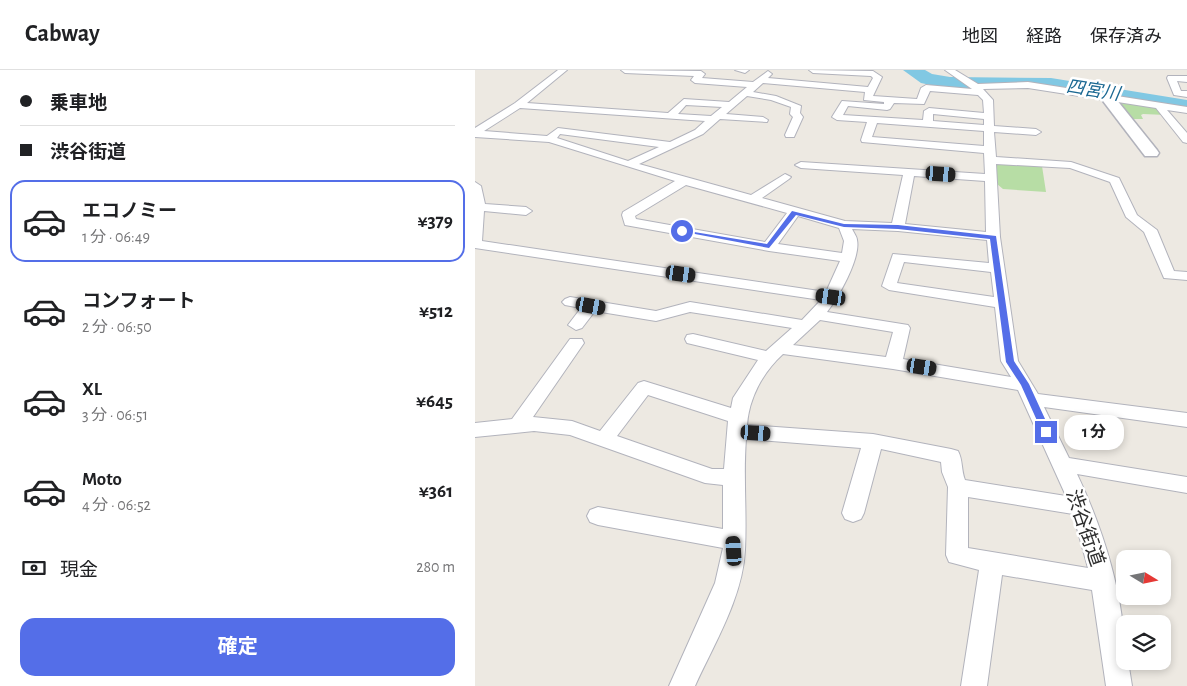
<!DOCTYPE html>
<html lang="ja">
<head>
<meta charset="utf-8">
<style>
	:root { --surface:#fff; --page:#f2f2f2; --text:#202124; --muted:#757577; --line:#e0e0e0; --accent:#546ee8 }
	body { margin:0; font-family:"Alegreya Sans","Noto Sans JP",sans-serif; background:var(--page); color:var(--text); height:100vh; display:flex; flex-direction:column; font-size:19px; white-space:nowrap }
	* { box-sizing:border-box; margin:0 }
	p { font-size:16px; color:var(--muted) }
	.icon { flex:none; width:28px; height:28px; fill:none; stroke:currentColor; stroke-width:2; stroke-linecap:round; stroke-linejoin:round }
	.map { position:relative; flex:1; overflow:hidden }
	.panel { display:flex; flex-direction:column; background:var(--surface); width:475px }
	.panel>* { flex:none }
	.banner { display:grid; align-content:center; height:110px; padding:0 20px; background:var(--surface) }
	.needle { width:32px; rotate:100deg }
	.controls { position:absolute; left:641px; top:480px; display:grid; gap:10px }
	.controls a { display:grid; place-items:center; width:55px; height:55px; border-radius:10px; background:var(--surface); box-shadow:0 2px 8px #0003; font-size:25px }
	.end { position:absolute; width:22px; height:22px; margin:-11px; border:6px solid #546ee8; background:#fff; box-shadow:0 0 0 2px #fff }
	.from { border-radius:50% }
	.bubble { position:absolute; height:35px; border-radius:15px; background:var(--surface); box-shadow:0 2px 8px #0003; font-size:16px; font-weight:700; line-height:35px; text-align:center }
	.car { position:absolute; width:15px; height:30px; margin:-15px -8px; border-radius:6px; box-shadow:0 0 4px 1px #0007; background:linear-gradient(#222 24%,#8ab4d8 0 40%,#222 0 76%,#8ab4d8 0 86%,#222 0) }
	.banner b { display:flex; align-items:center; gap:18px; height:48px; font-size:19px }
	.banner b+b { border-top:1px solid var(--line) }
	.banner i { width:12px; height:12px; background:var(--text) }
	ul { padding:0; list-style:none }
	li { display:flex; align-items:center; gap:15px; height:82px; margin:0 10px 8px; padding:0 10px; border:2px solid transparent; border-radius:15px }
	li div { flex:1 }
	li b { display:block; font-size:19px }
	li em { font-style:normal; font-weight:700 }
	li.selected { border-color:var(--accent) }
	li>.icon { width:45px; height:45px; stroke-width:1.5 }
	.pay { display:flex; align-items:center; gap:12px; height:55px; padding:0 20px; font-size:19px }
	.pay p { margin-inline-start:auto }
	.primary-button { display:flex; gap:10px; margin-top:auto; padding:10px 20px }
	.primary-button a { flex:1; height:58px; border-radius:15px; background:var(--accent); color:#fff; font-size:20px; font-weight:700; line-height:58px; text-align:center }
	header { display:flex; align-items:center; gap:30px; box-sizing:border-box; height:70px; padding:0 25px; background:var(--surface); border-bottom:1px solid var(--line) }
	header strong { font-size:24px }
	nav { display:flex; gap:28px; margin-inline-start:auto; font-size:18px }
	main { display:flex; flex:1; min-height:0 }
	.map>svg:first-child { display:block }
	.green { fill:#b7dda5 }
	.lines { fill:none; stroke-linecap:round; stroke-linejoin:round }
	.river { fill:#81c8e3; fill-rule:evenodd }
	.street-casing { stroke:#b2b3bc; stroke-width:2 }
	.secondary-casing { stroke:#b2b3bc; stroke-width:3 }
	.street { fill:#fff; fill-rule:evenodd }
	.secondary { fill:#fff; fill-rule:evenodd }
	.route { fill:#546ee8 }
	.labels { text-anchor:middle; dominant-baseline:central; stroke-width:5; stroke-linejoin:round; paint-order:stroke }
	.far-water-label { font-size:18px; font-style:italic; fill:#1c6993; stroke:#fff }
	.street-label { font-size:20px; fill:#2e2e2e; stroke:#fff }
</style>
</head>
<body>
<header>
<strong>Cabway</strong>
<nav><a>地図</a><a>経路</a><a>保存済み</a></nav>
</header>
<main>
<section class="panel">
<div class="banner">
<b><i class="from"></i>乗車地</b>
<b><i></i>渋谷街道</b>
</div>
<ul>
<li class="selected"><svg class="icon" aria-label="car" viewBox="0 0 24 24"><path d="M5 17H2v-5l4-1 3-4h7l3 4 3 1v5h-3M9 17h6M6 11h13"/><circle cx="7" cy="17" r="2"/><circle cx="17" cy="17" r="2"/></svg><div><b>エコノミー</b><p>1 分 · 06:49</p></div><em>¥379</em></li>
<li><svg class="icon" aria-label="car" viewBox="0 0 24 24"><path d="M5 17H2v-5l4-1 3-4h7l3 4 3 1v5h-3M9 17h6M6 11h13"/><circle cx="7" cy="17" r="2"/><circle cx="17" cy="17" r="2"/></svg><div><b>コンフォート</b><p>2 分 · 06:50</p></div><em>¥512</em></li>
<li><svg class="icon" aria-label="car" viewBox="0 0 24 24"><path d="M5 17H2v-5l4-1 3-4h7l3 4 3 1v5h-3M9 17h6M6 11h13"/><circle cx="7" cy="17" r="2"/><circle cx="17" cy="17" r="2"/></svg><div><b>XL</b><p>3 分 · 06:51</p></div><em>¥645</em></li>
<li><svg class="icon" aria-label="car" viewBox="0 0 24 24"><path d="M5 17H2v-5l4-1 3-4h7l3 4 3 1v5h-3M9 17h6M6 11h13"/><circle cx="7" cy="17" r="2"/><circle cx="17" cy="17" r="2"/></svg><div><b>Moto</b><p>4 分 · 06:52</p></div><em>¥361</em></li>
</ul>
<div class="pay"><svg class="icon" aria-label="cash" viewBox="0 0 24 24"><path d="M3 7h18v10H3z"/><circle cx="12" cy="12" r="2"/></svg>現金<p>280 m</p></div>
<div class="primary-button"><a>確定</a></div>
</section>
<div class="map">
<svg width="712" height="616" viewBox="0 0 712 616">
	<rect width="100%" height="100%" fill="#ede9e2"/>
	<path class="green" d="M632 27 684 36 691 45 668 44 666 45 668 49H649Z
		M529 94 567 96 571 122 528 119 522 114V95Z"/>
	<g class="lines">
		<path class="river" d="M428 0H450L457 4 475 7 576 8 712 30V42L576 20 549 18 475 19 446 13Z"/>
		<g class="street-casing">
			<path id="street" d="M83 0H92L52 33 193 43 209 29 254 32 272 17 220 13 216 10 219 6 150 3 146 0 226 1 230 4 227 8 278 12 293 1 297 4 293 8 393 17 398 8 396 6 338 3 334 0 398 1 407 7 398 26 442 29 446 18 451 15 497 19 470 0H480L503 14 553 12 712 37V43L692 40 712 63V73L708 72 681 38 553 18 508 19 518 30 519 56 561 59 566 62 561 65 519 62 521 87 596 92 644 108 662 145 682 160 699 201 712 202V210L689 208 669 162 651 147 635 112 595 98 521 94 525 167 543 291 563 324 712 343V357L569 337 594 388 712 407V423L602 404C629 461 650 528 650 591H653L657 616H631L617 520 527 505 512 616H486L504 500 474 492 471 485 473 417 467 402 466 392 406 379 389 443 386 449 378 452 370 449 367 443 386 378 271 369C268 406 272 443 270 480 268 527 239 574 220 616H194L240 513 248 478 123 455 115 452 112 446 115 440 123 437 248 459V415L230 413 95 365 59 361 0 367V353L37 349 95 269H107L109 273 58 347 97 351 125 361 163 313 169 311 256 338 258 328 283 290 212 273 210 269 212 265 218 264 291 281 317 258 215 242 181 251 120 241 107 258 101 260 93 255 106 238 90 235 87 232 90 229 95 227 181 241 215 232 327 250 346 230 0 178V112L6 116 10 134 51 137 57 141 51 145 9 141 7 171 351 222 365 191 294 181 150 155 147 145 148 142 200 111 74 72 0 67V58L40 33ZM288 13 390 22 389 30 409 32V34L367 31 357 47 362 50 392 52 386 70 387 72 509 83 510 104 326 92 320 95 326 98 428 105 417 153 370 151 287 128 314 109 316 107 310 104 276 125 164 94 228 64 245 49 292 52 293 50 288 47 251 44 272 26 296 30 316 37 315 44 318 47 310 65 311 67H319L328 47 325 43 326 36 301 26 278 22ZM455 21 503 25 508 30 509 43 454 38 449 41 448 50 368 45 373 36 412 40 415 39 419 33 449 34ZM211 35 247 37 236 46 203 44ZM45 38 230 51 220 60 195 72 83 58 72 66 9 61ZM458 44 509 49V55L458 51ZM402 53 509 61V76L397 67ZM85 64 184 77 153 91 82 68ZM439 106 510 111 511 162 430 154ZM211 115 312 143 290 172 161 149 160 146ZM323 146 364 158 369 171 367 183 303 174ZM377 159 423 161 512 170 514 193 418 184 407 216 414 220 520 237 526 291 536 307 428 289 435 258 433 255 352 242C363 228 386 188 382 170 382 167 379 163 377 159ZM429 192 516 202 519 227 422 213ZM345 250 418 262 411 287 318 275ZM308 284 418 299 543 320 591 426 490 410C486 400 488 390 483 381L476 379 398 364 272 355C274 328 288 302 308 284ZM173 325 253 351 249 399H237L142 366ZM493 427 598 444 613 498 493 478Z
				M260 0H274L270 3Z
				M693 6H712V12L702 11 706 21H712V27L699 25 692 8Z"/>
		</g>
		<g class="secondary-casing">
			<path id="secondary" d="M632 23 637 24 682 80 684 83 682 86H670L625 27Z"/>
		</g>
		<use href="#street" class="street"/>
		<use href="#secondary" class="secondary"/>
	</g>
	<path class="route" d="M317 141 369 154 423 155 521 166 539 291 554 314 576 362 574 364H568L546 315 531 292 515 169 423 159 369 157 321 145 294 178 204 161 207 160 292 174Z"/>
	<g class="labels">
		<g class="far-water-label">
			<text transform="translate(618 21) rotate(9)">四宮川</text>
		</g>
		<g class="street-label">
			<text transform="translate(610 458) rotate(71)">渋谷街道</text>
		</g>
	</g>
</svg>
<div class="controls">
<a><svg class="needle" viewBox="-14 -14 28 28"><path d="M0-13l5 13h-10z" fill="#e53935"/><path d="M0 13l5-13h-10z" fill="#757577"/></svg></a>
<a><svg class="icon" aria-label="layers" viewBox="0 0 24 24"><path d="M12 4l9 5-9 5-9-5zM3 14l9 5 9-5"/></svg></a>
</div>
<i class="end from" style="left:207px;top:161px"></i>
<i class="end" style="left:571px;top:362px"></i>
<div class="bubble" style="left:589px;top:345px;width:60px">1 分</div>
<i class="car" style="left:466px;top:104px;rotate:94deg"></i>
<i class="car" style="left:206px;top:204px;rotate:98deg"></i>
<i class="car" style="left:356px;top:227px;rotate:278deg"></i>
<i class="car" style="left:116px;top:236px;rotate:100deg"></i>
<i class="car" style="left:447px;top:297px;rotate:99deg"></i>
<i class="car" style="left:281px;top:363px;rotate:94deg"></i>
<i class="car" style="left:259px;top:481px;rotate:356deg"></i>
</div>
</main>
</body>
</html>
